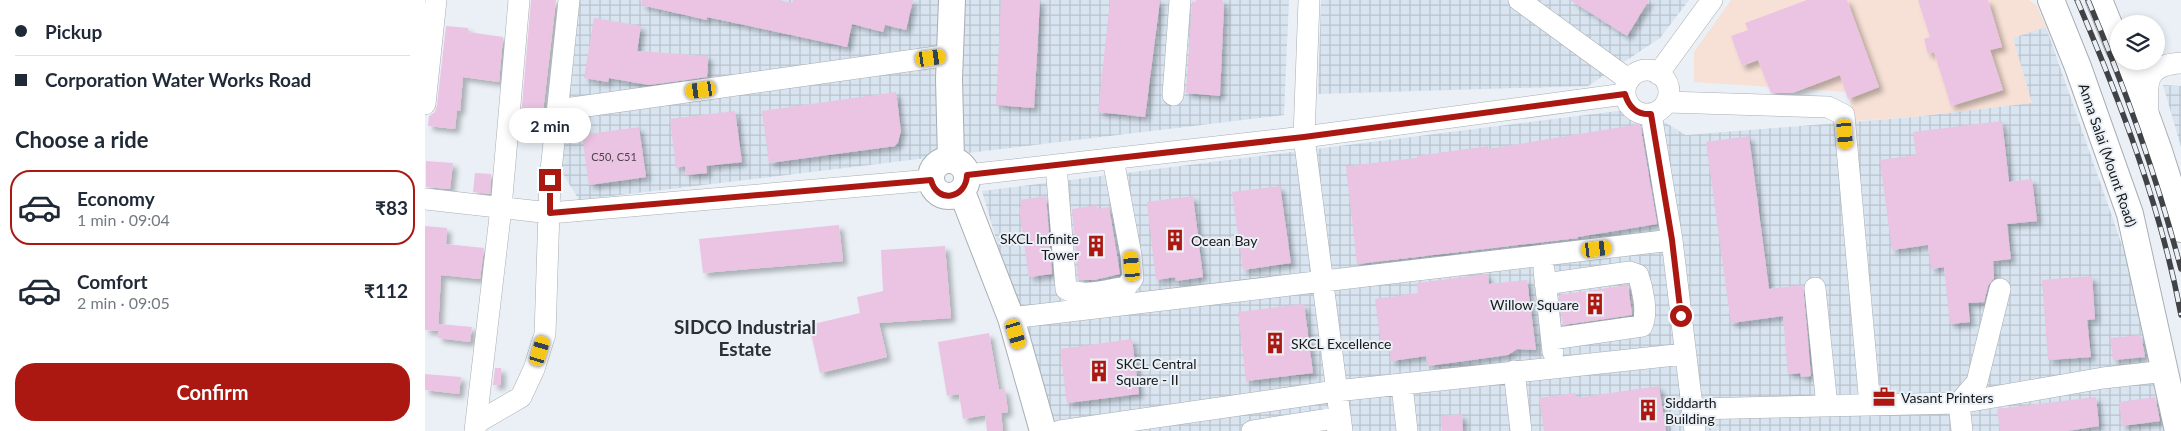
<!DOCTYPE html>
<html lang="en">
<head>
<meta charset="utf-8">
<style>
	:root { --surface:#fff; --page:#f2f2f3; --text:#1f2937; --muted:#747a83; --line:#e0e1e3; --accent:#aa1811 }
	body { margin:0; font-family:Lato,sans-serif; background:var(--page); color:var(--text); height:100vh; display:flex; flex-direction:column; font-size:19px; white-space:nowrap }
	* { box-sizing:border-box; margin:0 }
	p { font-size:16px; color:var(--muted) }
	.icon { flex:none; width:28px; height:28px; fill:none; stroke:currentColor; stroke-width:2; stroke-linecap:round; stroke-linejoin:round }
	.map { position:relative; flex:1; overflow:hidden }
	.panel { display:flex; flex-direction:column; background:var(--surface); width:425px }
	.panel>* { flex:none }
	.banner { display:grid; align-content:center; height:110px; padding:0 15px; background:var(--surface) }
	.tools { position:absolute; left:1685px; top:15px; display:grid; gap:10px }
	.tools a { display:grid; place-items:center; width:55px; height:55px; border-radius:50%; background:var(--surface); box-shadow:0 2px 8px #0003; font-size:25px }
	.end { position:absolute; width:22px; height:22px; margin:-11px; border:6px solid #aa1811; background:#fff; box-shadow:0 0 0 2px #fff }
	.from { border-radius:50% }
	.bubble { position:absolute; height:35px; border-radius:18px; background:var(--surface); box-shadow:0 2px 8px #0003; font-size:16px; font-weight:700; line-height:35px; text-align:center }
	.car { position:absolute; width:15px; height:30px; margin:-15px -8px; border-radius:6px; box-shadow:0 0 4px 1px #0007; background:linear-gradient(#f5c518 24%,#345 0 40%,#f5c518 0 76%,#345 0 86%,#f5c518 0) }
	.banner b { display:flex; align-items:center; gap:18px; height:48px; font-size:19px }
	.banner b+b { border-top:1px solid var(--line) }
	.banner i { width:12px; height:12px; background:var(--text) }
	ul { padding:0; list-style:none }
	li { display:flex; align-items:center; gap:15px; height:75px; margin:0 10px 8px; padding:0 5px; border:2px solid transparent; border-radius:20px }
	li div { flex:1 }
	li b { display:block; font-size:19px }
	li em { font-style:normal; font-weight:700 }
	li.on { border-color:var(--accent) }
	li>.icon { width:45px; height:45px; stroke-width:1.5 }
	h2 { padding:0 15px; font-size:22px; line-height:60px }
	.button { display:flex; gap:10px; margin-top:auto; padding:10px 15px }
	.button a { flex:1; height:58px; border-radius:20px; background:var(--accent); color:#fff; font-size:20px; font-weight:700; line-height:58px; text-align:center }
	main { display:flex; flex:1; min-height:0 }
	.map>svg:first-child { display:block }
	.commercial { fill:#f7e0d5 }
	.industrial { fill:url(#industrial-grid) }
	.building { fill:#ebc4e3; filter:url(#shadow) }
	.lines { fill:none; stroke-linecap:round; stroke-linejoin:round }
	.minor-casing { stroke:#a8aeb3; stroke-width:22 }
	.major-casing { stroke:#a8aeb3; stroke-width:28 }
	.minor { stroke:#fff; stroke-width:21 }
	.major { stroke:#fff; stroke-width:26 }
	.rail-casing { stroke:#404245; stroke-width:5.5 }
	.rail { stroke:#eaf0f6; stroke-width:4; stroke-dasharray:11; stroke-linecap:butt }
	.route { stroke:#aa1811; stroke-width:6 }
	.labels { text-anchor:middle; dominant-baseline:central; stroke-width:4; stroke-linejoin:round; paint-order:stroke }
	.number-label { font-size:11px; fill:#4b434c }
	.street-label { font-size:14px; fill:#16181a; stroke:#eaf0f6 }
	.poi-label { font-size:14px; fill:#16181a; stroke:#eaf0f6; text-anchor:start }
	.district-label { font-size:19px; font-weight:bold; fill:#2b3034; stroke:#eaf0f6 }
</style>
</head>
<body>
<main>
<section class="panel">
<div class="banner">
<b><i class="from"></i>Pickup</b>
<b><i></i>Corporation Water Works Road</b>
</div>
<h2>Choose a ride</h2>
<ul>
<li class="on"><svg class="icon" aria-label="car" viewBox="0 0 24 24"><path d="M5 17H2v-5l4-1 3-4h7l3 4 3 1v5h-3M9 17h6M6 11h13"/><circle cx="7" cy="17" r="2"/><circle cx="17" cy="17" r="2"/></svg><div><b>Economy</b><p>1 min · 09:04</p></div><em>₹83</em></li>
<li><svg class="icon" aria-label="car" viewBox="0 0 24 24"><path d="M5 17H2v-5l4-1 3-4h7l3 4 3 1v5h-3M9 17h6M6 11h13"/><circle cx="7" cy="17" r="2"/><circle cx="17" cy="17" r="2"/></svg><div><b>Comfort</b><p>2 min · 09:05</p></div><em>₹112</em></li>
</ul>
<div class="button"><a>Confirm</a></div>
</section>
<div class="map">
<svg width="1756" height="431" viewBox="0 0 1756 431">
	<defs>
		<pattern id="industrial-grid" width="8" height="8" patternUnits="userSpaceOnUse" patternTransform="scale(1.25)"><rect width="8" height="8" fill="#d8e4f0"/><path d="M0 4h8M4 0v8" fill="none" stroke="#b9c3cd"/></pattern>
		<filter id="shadow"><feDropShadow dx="4.5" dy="4.5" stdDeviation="2.5" flood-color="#0004"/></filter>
	</defs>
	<rect width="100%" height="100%" fill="#eaf0f6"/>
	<path class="commercial" d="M1306 0H1604L1612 6 1621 27 1588 38 1607 103 1490 117 1429 121 1424 92 1269 82V52Z"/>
	<path class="industrial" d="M149 0H864L859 115 154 200 135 169Z
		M896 0H1264L1235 38 1163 86 893 94Z
		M1621 27 1712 288 1740 431H627L557 191 1216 108 1261 135 1490 117 1607 103 1588 38Z
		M1738 85 1756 86V147Z"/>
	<path class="building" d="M106 0H131L117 120 96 118Z
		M217 0H353L367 3 368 0H488L481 30 460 25 458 32 427 24 422 47 282 17V20L216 5Z
		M576 0H615L609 108 571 105Z
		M685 0H735L720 117 673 112Z
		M771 0H797L799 5 795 96 761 93 767 2H771Z
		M1145 0H1224L1202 36Z
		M1382 0H1422L1454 87 1423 99 1415 75 1367 93H1346L1333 60 1317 66 1306 36 1323 30 1320 23Z
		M1493 0H1563L1577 47 1565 50 1578 90 1526 106 1509 52 1503 54 1499 39 1505 37Z
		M169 18 216 26 212 51 283 56 282 77 224 85 184 78 183 82 159 78Z
		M21 26 43 28V32L78 37 74 82 38 77 35 111 32 110 30 129 3 126 4 116 10 112 12 105Z
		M471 92 476 131 473 142 470 146 344 163 337 111Z
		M310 111 317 162 281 166 282 173 261 175 260 166 251 168 245 119Z
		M1577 121 1584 182 1607 179 1612 221 1582 224 1586 259 1568 261 1569 278 1563 286 1559 302 1543 303 1545 322 1525 324 1519 267 1506 269 1503 245 1467 250 1455 160 1491 155 1488 132Z
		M1215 124 1232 224 1153 237V238L932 264 921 166 992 158V156L1063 146V149Z
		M214 127 221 177 164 185 157 135Z
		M1324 136 1344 289 1378 285 1386 376 1376 377 1375 373 1363 374 1358 316 1306 323 1281 142Z
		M1 161 28 163 25 189 1 187Z
		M50 173 66 174 65 194 48 192Z
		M855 186 866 263 818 270 807 192Z
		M621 196 627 274 604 277 594 209 596 208 595 200Z
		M768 196 778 277 751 281 750 277 731 280 722 202Z
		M672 205V209L684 207 695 274 669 280H653L647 209Z
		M414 225 418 261 278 273 274 239Z
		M0 226 22 228 21 244 59 248 55 279 16 275 13 331 0 330Z
		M520 246 526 318 454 323 462 357 395 373 384 325 435 313 432 297 458 291 456 250Z
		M1062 274 1064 284 1102 280 1111 350 1092 349 1083 355 1003 366 1001 356 966 361 964 344 956 345 950 299 993 293 992 283Z
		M1667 276 1670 319 1662 320 1666 357 1623 360 1617 280Z
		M1203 285 1207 315 1138 325 1134 295Z
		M879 304 888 373 821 381 813 312Z
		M14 324 47 327 45 342 13 338Z
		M564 333 574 390 580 389 583 412 576 413 578 431H562L560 415 538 419 534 394 522 396 513 342Z
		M1716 335 1720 357 1688 360 1685 338Z
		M707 339 714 394 642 403 635 349Z
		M70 368H76V385H68Z
		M0 374 36 377 34 394 0 390Z
		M1234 386 1241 431H1119L1114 398 1150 393 1151 398Z
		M1671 397 1674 426 1642 431H1575L1572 409Z
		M1730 397 1735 421 1697 426 1694 402Z
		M1037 414 1038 431H1017L1016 416Z"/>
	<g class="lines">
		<g class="minor-casing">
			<path id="minor" d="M884 0 879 137 917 431
				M1094 0 1204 80
				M1200 92a22 22 0 1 1 44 0a22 22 0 1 1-44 0Z
				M1233 74 1287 0
				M748 95 755 0
				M1242 102 1403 107 1419 115 1445 405
				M0 104 11 0
				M133 110 525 55
				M1723 112C1721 81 1721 65 1756 63
				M1226 114 1247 240 1270 431
				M631 165 641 289C659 298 682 290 701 287L708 278 706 255 688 159
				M542 175 879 137 1200 94
				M0 199 125 213 506 180
				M1119 270 1128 352
				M1120 284 1205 272 1213 275C1218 289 1223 313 1217 326L1127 339
				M1390 288 1402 406
				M586 318 1247 240
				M1089 371 1096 431
				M977 385 982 431
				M1268 409 1534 403 1678 378 1741 371
				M53 422 96 397 109 369 120 334 125 180 144 0
				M50 431 76 208 94 0
				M635 431 911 391 1260 354
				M827 431 910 418 913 431
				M1537 431 1534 403 1552 382 1575 289"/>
		</g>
		<g class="major-casing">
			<path id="major" d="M1626 0 1653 67 1705 214 1753 431
				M1674 0 1694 49
				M1699 61C1723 116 1743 171 1756 229
				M506 178a18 18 0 1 1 36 0a18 18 0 1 1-36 0Z
				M526 160 524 79 527 0
				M537 192 586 318 618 431"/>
		</g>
		<use href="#minor" class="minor"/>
		<use href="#major" class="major"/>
		<g class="rail-casing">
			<path id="rail" d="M1652 0C1695 101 1736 207 1756 315
				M1663 0C1700 88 1732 177 1756 269"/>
		</g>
		<use href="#rail" class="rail"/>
	</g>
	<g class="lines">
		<path class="route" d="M125 180V213L506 180C512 204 541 199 542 175L879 137 1200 94C1204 108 1212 115 1226 114L1247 240 1256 316"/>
	</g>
	<defs>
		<g id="building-bare" transform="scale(1.725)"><path d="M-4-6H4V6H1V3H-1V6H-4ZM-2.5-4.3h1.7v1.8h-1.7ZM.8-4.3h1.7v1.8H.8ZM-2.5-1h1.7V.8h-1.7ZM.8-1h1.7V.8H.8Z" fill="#aa1811" stroke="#eaf0f6" stroke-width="2.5" paint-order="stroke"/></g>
		<g id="office-bare" transform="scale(1.725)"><path d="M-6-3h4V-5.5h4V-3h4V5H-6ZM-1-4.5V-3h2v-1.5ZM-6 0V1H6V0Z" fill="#aa1811" stroke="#eaf0f6" stroke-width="2.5" paint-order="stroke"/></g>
	</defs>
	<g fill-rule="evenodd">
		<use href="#building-bare" x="750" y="240"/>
		<use href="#building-bare" x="671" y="246"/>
		<use href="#building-bare" x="1170" y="304"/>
		<use href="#building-bare" x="850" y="343"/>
		<use href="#building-bare" x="674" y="371"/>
		<use href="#office-bare" x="1459" y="397"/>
		<use href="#building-bare" x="1223" y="410"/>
	</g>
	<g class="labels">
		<g class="number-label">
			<text x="189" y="156">C50, C51</text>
		</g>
		<g class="street-label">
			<text transform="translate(1683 155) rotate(71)">Anna Salai (Mount Road)</text>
		</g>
		<g class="poi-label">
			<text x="654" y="238" text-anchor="end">SKCL Infinite<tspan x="654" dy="16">Tower</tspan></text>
			<text x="766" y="240">Ocean Bay</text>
			<text x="1154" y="304" text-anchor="end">Willow Square</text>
			<text x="866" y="343">SKCL Excellence</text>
			<text x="691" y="363">SKCL Central<tspan x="691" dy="16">Square - II</tspan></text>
			<text x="1476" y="397">Vasant Printers</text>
			<text x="1240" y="402">Siddarth<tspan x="1240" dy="16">Building</tspan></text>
		</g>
		<g class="district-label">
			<text x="320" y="326">SIDCO Industrial<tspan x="320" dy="22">Estate</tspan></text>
		</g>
	</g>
</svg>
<div class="tools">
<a><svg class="icon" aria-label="layers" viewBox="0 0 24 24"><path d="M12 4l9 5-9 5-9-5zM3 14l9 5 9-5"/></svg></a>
</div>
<i class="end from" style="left:1256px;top:316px"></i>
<i class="end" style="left:125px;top:180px"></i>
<div class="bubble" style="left:84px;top:108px;width:82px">2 min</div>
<i class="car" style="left:506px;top:58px;rotate:82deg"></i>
<i class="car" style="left:276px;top:90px;rotate:262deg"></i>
<i class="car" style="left:1420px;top:134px;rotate:175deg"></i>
<i class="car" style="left:1172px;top:249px;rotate:83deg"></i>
<i class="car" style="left:707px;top:266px;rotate:355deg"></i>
<i class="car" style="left:591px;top:334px;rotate:163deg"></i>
<i class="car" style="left:115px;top:351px;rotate:17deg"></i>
</div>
</main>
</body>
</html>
